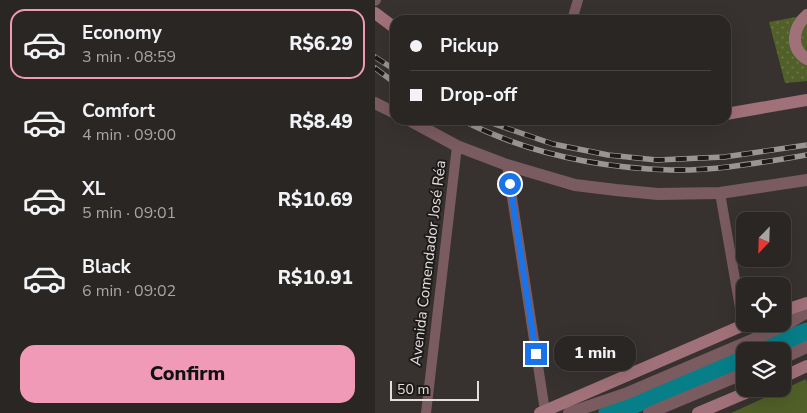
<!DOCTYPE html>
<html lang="en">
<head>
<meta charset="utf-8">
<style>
	:root { --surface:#292624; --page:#312e2c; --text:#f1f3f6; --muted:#a5a5a6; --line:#454341; --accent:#f09ab7 }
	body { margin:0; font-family:"Nunito Sans",sans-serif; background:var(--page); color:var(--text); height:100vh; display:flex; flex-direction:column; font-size:19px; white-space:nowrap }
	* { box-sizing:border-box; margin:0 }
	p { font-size:16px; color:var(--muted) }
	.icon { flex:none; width:28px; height:28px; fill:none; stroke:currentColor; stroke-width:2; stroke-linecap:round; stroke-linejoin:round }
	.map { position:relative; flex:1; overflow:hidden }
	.drawer { display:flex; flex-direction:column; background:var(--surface); width:375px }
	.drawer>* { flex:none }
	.banner { position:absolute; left:15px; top:15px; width:341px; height:110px; border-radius:15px; box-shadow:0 5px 20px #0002,0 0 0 1px var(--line); display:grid; align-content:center; height:110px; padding:0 20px; background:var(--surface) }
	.needle { width:32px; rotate:203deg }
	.fabs { position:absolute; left:361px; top:212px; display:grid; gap:10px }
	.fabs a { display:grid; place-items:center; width:55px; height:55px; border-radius:10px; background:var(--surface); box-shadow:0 5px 20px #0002,0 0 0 1px var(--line); font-size:25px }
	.scale { position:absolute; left:15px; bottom:12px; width:89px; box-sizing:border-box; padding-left:5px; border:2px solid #e2dfde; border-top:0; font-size:14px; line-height:18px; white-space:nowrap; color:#e2dfde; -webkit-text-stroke:4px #1d1a19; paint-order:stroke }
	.end { position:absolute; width:22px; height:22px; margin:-11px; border:6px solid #1a73e8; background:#fff; box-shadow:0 0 0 2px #fff }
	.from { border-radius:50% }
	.bubble { position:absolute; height:35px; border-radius:15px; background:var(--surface); box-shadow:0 5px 20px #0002,0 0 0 1px var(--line); font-size:16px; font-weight:800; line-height:35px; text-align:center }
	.banner b { display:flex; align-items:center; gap:18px; height:48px; font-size:19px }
	.banner b+b { border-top:1px solid var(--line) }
	.banner i { width:12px; height:12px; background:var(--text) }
	ul { padding:9px 0 0; list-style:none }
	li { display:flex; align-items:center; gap:15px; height:70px; margin:0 10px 8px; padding:0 10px; border:2px solid transparent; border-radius:15px }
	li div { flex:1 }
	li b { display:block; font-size:19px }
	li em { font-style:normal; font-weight:800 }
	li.on { border-color:var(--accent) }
	li>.icon { width:45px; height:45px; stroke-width:1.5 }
	.cta { display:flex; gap:10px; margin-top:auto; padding:10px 20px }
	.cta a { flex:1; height:58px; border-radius:15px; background:var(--accent); color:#111; font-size:20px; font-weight:800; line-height:58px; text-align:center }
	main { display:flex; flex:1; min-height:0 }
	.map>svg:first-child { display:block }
	.grass { fill:#516028 }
	.park { fill:url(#park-dots) }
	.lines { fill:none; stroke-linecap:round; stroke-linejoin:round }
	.river { stroke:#077f89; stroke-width:21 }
	.minor { stroke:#7a5b60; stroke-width:10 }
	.tertiary { stroke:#7a5b60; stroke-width:12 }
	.secondary { stroke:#a17179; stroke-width:12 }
	.rail-casing { stroke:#989593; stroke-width:5.5 }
	.rail { stroke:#1d1a19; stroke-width:4; stroke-dasharray:11; stroke-linecap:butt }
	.route { stroke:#1a73e8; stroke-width:6 }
	.labels { text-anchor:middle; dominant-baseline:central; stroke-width:4; stroke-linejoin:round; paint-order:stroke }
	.street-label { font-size:15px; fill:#e2dfde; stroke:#1d1a19 }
</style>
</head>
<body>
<main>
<section class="drawer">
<ul>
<li class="on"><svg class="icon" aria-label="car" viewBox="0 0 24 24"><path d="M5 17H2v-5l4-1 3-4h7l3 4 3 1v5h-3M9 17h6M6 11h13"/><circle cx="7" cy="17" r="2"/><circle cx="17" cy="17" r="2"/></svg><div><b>Economy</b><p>3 min · 08:59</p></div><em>R$6.29</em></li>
<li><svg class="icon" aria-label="car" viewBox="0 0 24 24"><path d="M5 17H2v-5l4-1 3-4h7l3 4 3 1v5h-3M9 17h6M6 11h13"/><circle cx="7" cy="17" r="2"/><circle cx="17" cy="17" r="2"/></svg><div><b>Comfort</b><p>4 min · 09:00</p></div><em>R$8.49</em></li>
<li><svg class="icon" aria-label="car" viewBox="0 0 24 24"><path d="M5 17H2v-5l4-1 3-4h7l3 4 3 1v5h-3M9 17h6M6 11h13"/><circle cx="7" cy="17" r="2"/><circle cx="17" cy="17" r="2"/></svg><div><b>XL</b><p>5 min · 09:01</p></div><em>R$10.69</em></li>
<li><svg class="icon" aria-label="car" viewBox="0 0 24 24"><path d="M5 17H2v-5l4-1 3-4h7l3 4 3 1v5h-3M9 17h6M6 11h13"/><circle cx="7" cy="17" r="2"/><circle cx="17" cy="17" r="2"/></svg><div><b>Black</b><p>6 min · 09:02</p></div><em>R$10.91</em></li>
</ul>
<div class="cta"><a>Confirm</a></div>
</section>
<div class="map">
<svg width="432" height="413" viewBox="0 0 432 413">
	<defs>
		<pattern id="park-dots" width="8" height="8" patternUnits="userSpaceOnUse" patternTransform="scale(1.25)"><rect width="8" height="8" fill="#516028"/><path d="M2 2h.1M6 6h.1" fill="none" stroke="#6a7647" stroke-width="1.8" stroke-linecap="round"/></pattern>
	</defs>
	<rect width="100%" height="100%" fill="#373230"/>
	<path class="grass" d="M431 379 432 384V413H356Z"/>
	<path class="park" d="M432 15V81L410 83 394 22Z"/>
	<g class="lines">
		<path class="river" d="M388 351 432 333
			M234 413 370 359"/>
		<path class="minor" d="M0 1 1 0
			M197 20 203 0
			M132 165 170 411
			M345 193 368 325
			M51 413 82 146"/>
		<path class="tertiary" d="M0 103 20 113
			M34 120 82 146 132 165 200 185 241 190 283 194 345 193 432 180
			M408 358 432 347
			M194 413 250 394 391 334 412 324 432 312
			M274 413 370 373"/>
		<path class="secondary" d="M0 13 20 28
			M432 15C418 27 414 48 432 59
			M351 114 432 100
			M408 311 432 303
			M408 377 432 366
			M165 413 371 324
			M323 413 380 389"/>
		<g class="rail-casing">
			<path id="rail" d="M0 57 20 70
				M0 68 20 83
				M87 120C151 153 225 168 296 170 341 171 388 162 432 155
				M108 120 178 144 233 155 282 160 349 157 432 145"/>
		</g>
		<use href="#rail" class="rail"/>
	</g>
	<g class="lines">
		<path class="route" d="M135 184 161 354"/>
	</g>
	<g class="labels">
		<g class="street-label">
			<text transform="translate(53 263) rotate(-83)">Avenida Comendador José Réa</text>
		</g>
	</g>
</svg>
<div class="fabs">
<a><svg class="needle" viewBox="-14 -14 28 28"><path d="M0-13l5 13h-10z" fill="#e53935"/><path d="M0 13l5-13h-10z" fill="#a5a5a6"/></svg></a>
<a><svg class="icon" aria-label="locate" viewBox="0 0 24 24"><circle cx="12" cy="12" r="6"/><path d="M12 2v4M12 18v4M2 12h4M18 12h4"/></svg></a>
<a><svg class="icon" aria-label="layers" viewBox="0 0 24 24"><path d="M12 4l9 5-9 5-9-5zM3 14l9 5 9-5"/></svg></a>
</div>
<div class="scale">50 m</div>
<i class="end from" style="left:135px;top:184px"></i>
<i class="end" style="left:161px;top:354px"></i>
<div class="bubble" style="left:179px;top:336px;width:82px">1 min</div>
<div class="banner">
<b><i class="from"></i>Pickup</b>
<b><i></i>Drop-off</b>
</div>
</div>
</main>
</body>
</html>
